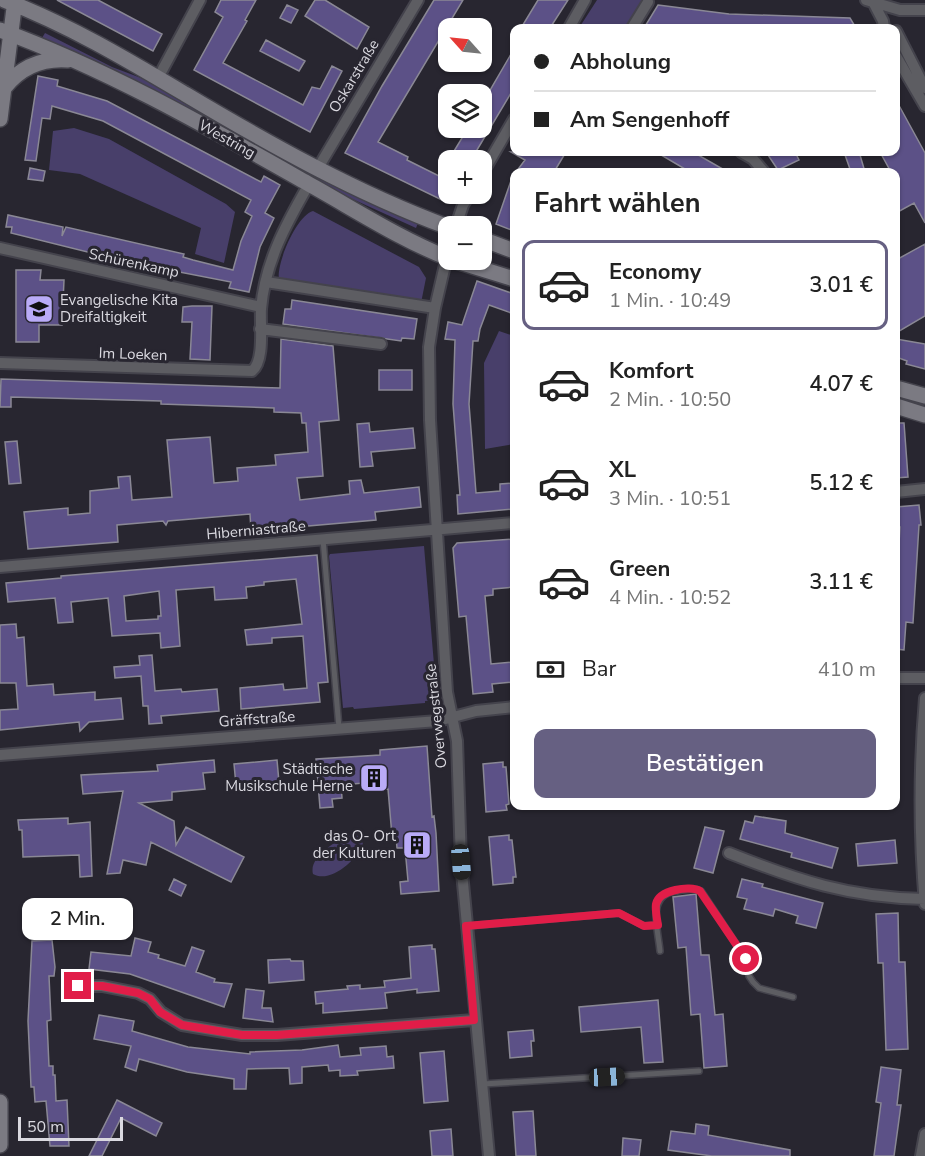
<!DOCTYPE html>
<html lang="de">
<head>
<meta charset="utf-8">
<style>
	:root { --surface:#fff; --page:#f2f2f2; --text:#222; --muted:#767676; --line:#e0e0e0; --accent:#666082 }
	body { margin:0; font-family:"Nunito Sans",sans-serif; background:var(--page); color:var(--text); height:100vh; display:flex; flex-direction:column; font-size:22px; white-space:nowrap }
	* { box-sizing:border-box; margin:0 }
	p { font-size:20px; color:var(--muted) }
	.icon { flex:none; width:33px; height:33px; fill:none; stroke:currentColor; stroke-width:2; stroke-linecap:round; stroke-linejoin:round }
	.map { position:relative; flex:1; overflow:hidden }
	.side { position:absolute; left:510px; top:168px; width:390px; height:642px; display:flex; flex-direction:column; background:var(--surface); border-radius:12px; box-shadow:0 2px 4px #0004 }
	.side>* { flex:none }
	.banner { position:absolute; left:510px; top:24px; width:390px; height:132px; border-radius:12px; box-shadow:0 2px 4px #0004; display:grid; align-content:center; height:132px; padding:0 24px; background:var(--surface) }
	.needle { width:39px; rotate:297deg }
	.fabs { position:absolute; left:438px; top:18px; display:grid; gap:12px }
	.fabs a { display:grid; place-items:center; width:54px; height:54px; border-radius:12px; background:var(--surface); box-shadow:0 2px 4px #0004; font-size:30px }
	.scale { position:absolute; left:18px; bottom:15px; width:105px; box-sizing:border-box; padding-left:6px; border:3px solid #dad9e0; border-top:0; font-size:16px; line-height:21px; white-space:nowrap; color:#dad9e0; -webkit-text-stroke:4px #282630; paint-order:stroke }
	.end { position:absolute; width:27px; height:27px; margin:-14px; border:8px solid #e11d48; background:#fff; box-shadow:0 0 0 3px #fff }
	.from { border-radius:50% }
	.bubble { position:absolute; height:42px; border-radius:12px; background:var(--surface); box-shadow:0 2px 4px #0004; font-size:20px; font-weight:600; line-height:42px; text-align:center }
	.car { position:absolute; width:18px; height:36px; margin:-18px -9px; border-radius:8px; box-shadow:0 0 4px 2px #0007; background:linear-gradient(#222 24%,#8ab4d8 0 40%,#222 0 76%,#8ab4d8 0 86%,#222 0) }
	.banner b { display:flex; align-items:center; gap:21px; height:57px; font-size:22px }
	.banner b+b { border-top:2px solid var(--line) }
	.banner i { width:15px; height:15px; background:var(--text) }
	ul { padding:0; list-style:none }
	li { display:flex; align-items:center; gap:18px; height:90px; margin:0 12px 9px; padding:0 12px; border:3px solid transparent; border-radius:12px }
	li div { flex:1 }
	li b { display:block; font-size:22px }
	li em { font-style:normal; font-weight:600 }
	li.current { border-color:var(--accent) }
	li>.icon { width:54px; height:54px; stroke-width:1.5 }
	h2 { padding:0 24px; font-size:27px; line-height:72px }
	.pay { display:flex; align-items:center; gap:15px; height:66px; padding:0 24px; font-size:22px }
	.pay p { margin-inline-start:auto }
	.cta { display:flex; gap:12px; margin-top:auto; padding:12px 24px }
	.cta a { flex:1; height:69px; border-radius:12px; background:var(--accent); color:#fff; font-size:24px; font-weight:600; line-height:69px; text-align:center }
	.map>svg:first-child { display:block }
	.green { fill:#483f6a }
	.building { fill:#5c5187; stroke:#8a8895; stroke-width:1.5; fill-rule:evenodd }
	.lines { fill:none; stroke-linecap:round; stroke-linejoin:round }
	.lane-casing { stroke:#44434c; stroke-width:8 }
	.street-casing { stroke:#44434c; stroke-width:14 }
	.secondary-casing { stroke:#44434c; stroke-width:18 }
	.lane { stroke:#5d5d62; stroke-width:5 }
	.street { stroke:#5d5d62; stroke-width:10 }
	.secondary { stroke:#7b7a82; stroke-width:15 }
	.route { stroke:#e11d48; stroke-width:8 }
	.labels { text-anchor:middle; dominant-baseline:central; stroke-width:6; stroke-linejoin:round; paint-order:stroke }
	.street-label { font-size:15px; fill:#dad9e0; stroke:#282630 }
	.poi-label { font-size:15px; fill:#dad9e0; stroke:#282630; text-anchor:end }
</style>
</head>
<body>
<div class="map">
<svg width="925" height="1156" viewBox="0 0 925 1156">
	<rect width="100%" height="100%" fill="#282630"/>
	<path class="green" d="M597 0H643L626 28H579Z
		M45 33 112 67 149 81 231 130 305 169 371 203 418 223 416 228 337 192 146 87 42 38Z
		M74 128 109 139 226 204 235 212 224 263 195 254 201 228 80 174 49 170 53 131Z
		M313 211 419 267 426 278 421 303 279 280C276 264 296 216 313 211Z
		M499 331 514 336V444L485 449 484 363Z
		M424 546 437 700 425 701V703L354 709 353 707 343 708 329 556 330 554Z
		M354 834 360 837 363 844C357 860 330 884 313 874 308 856 340 838 354 834Z"/>
	<path class="building" d="M57 0H98L162 34 153 51Z
		M221 0H256L245 20 247 21 223 63 303 105 312 87 320 89 332 66 342 71 310 132 194 70 223 17 215 12Z
		M315 0H325L369 27 357 49 305 16Z
		M434 0H463L378 142 408 157 407 160 439 176 468 128H482V104L514 49V88L471 160H448V192L444 201 345 153 382 86Z
		M538 0H568L550 28H521Z
		M287 5 298 10 291 23 280 18Z
		M658 5 729 14 850 18 856 28H644Z
		M266 40 305 61 299 71 260 51Z
		M38 76 58 80 57 86 107 101 261 182 264 176 280 185 265 213 274 218 260 247 249 292 229 288 231 282 128 262 11 233 12 227H6L8 215 63 227 62 236 66 227 184 254 183 257 193 260 233 270 241 241 252 216 245 212 251 200 103 121 52 106 50 119 42 118 36 161 25 160Z
		M896 100 925 153V223L914 203 896 213V172H891L880 152H896Z
		M511 152H566L554 172H516L525 160Z
		M656 152H693L728 172H690Z
		M766 152H795L799 160 778 170Z
		M844 152H856L860 155 865 172H851Z
		M30 168 45 171 43 181 28 179Z
		M513 175H514V231L496 224Z
		M925 244V316L896 333V260Z
		M16 270H41L40 280H64L62 325H39V342H16Z
		M477 281 514 294V314L489 305 480 329 478 341H473L469 404 476 493 500 491V484L514 483V509L458 514 457 495H460L453 404 455 340 445 339 448 322 462 325Z
		M292 300 417 319 414 339 402 338 401 341 283 324 285 309H291Z
		M192 306H212L210 360 190 359 192 322H182L183 307Z
		M281 339 333 346 339 420 319 422 323 476 297 478 300 500 350 494 349 481 361 480 364 493 419 487 421 507 375 512 376 520 251 531 250 514 168 521 166 525 163 521 117 525 118 542 28 549 24 512 68 508V515L90 513V491L119 488 118 477 130 476 132 500 172 497 167 440 210 437 214 483 238 481 237 468 276 465 275 455 308 452 306 423H302L301 413 274 412V408L161 404V401L11 397V407H0L1 379 280 388Z
		M896 339 925 344V369L906 364 907 361 896 357Z
		M379 370H412V390H379Z
		M369 423 370 432 413 428 415 448 371 452 373 466 360 467 357 424Z
		M896 423H904L908 477 896 478Z
		M17 441 21 483 9 484 5 442Z
		M919 505 921 525H919L913 623 906 622 904 650 896 649V592L900 527H896V507Z
		M514 539V587L493 589V595L485 596 491 664 514 662V682L492 684 493 692 473 694 466 616 459 617 453 548 457 543Z
		M317 555 328 682 318 683 320 702 241 709 240 688 283 684 284 690 307 688 303 636 272 638V643L247 645 245 630 302 624 296 579 264 582V585L246 587 247 598 215 600 214 587 176 590 180 646 161 648 160 633 112 636 108 598 71 602 73 622 58 623 55 598 8 602 6 583 61 578V576ZM159 591 161 616H158V619L126 621 124 596Z
		M16 624 17 638 24 637 27 686 53 684 54 695 95 692V700L121 698 123 719 89 722 80 731 79 722 0 730V710L18 709 16 683H0V625Z
		M152 655 155 691 181 689 182 692 217 689 219 711 161 716 162 723 149 724 148 706H143L141 676 115 678 114 667 140 665 139 656Z
		M427 746 432 817 434 816 436 833 439 891 401 894 400 882 408 881 405 848H397L396 836H392L388 789 375 790V782L341 785 342 798 332 799 333 807 320 808 316 759 380 755V750Z
		M214 760 215 772 203 773 205 789 172 792V800L139 803 174 821 176 845 186 827 244 857 231 882 151 842 146 865 123 860 120 873 107 874 123 791 83 794 81 775 158 771 157 765Z
		M277 760 279 782 236 785 234 764Z
		M503 762V767H506L509 804 506 805 507 810 486 812 483 764Z
		M755 816 786 821 785 833 838 848 832 868 791 857 792 853 740 839 745 821 753 823Z
		M68 818V824L90 822 92 876 80 877 79 855 23 857 22 830H19L18 820Z
		M705 827 724 831 713 873 694 868Z
		M509 835V840H512L516 877H513V883L493 885 489 837Z
		M895 840 897 863 858 866 856 844Z
		M174 879 186 885 181 896 169 890Z
		M742 879 763 884 762 887 823 903 816 928 796 923 798 916 775 909 773 916 744 909 747 899 737 897Z
		M696 894 701 955H709L715 1015 723 1014 727 1066 704 1068 700 1014 691 1015 686 947 678 948 673 897Z
		M898 913 899 962H905L908 1049 886 1050 883 963H878L876 914Z
		M135 938 151 942 148 952 159 955 158 958 185 966 192 947 204 951 196 972 215 979 214 982 232 984 224 1007 130 974 89 969 91 952 131 956Z
		M52 940 55 967 54 976H49L51 1020 47 1021 49 1066H53V1075H55L56 1101 67 1100 69 1146H50L46 1101 35 1102 34 1087H31L28 1021 32 941Z
		M432 945V949H435L439 991 417 993V989L385 993 387 1008 323 1013V1003L316 1004 315 992 348 989 347 986 360 985V989L385 987 384 981 411 978 409 947Z
		M290 959 291 961H303L304 980 269 983 268 960Z
		M246 989 264 991 262 1008H271L273 1022 243 1018Z
		M658 1000 663 1062 644 1063 641 1027 581 1032 579 1007Z
		M99 1015 134 1021 132 1031 188 1047 250 1054V1052L302 1050 338 1045 340 1057 361 1055 360 1048 386 1046 387 1057 393 1056 394 1068 357 1071 358 1075 340 1076V1070L329 1071 328 1065 302 1067V1083L290 1084 289 1068 247 1069 246 1089H234V1079L187 1072 139 1059 136 1071 125 1067 131 1046 94 1039Z
		M533 1030 534 1041H531L532 1056 510 1058 508 1032Z
		M444 1051 448 1101 424 1103 420 1053Z
		M881 1067 901 1070 897 1105H901L894 1156H874L881 1103 876 1102Z
		M117 1100 162 1123 156 1136 121 1118 102 1156H89Z
		M533 1111 536 1156H516L513 1112Z
		M696 1124 709 1126 708 1135 790 1150V1156H712L668 1150 671 1131 695 1134Z
		M451 1129 453 1156H432L430 1131Z
		M623 1138 641 1140 639 1156H622Z"/>
	<g class="lines">
		<g class="lane-casing">
			<path id="lane" d="M323 539 339 728
				M468 926 619 913 644 926 658 925
				M660 951C658 929 646 894 677 891 685 890 693 887 701 891L746 959 749 976 753 982 759 988 793 997
				M483 1084 699 1071"/>
		</g>
		<g class="street-casing">
			<path id="street" d="M866 0 900 10H925
				M872 0 883 21 884 28
				M569 28 585 0
				M632 28 648 2
				M896 31 925 88
				M896 56 925 106
				M158 78 200 0
				M741 152 753 159 764 172
				M318 168 418 0
				M482 174 514 119
				M456 226 463 205 470 194
				M0 248 261 307
				M448 252 435 308 429 347 430 420 447 692 457 741 461 862 489 1156
				M266 282 435 308
				M260 329 381 344
				M0 363 252 371C265 361 260 325 261 309 265 262 286 224 309 184
				M896 492 925 489
				M0 567 514 523
				M896 678H925
				M925 698C919 767 919 834 925 904
				M0 755 438 721 476 711 514 707
				M729 853C797 880 850 898 925 899
				M78 986H102L138 993 150 999 161 1012 182 1025 242 1035H277L474 1020
				M921 1156 925 1134"/>
		</g>
		<g class="secondary-casing">
			<path id="secondary" d="M4 0C69 25 126 59 185 94 269 144 356 193 448 227
				M0 30C107 69 208 127 307 183 354 209 398 238 448 258
				M5 87C21 67 42 58 68 60
				M0 119 15 0
				M482 239 514 251
				M453 260 514 279
				M896 388 925 396
				M896 406 925 415
				M0 1102V1145"/>
		</g>
		<use href="#lane" class="lane"/>
		<use href="#street" class="street"/>
		<use href="#secondary" class="secondary"/>
	</g>
	<g class="lines">
		<path class="route" d="M78 986H102L138 993 150 999 160 1012 182 1025 242 1035H277L474 1020 466 926 619 913 644 926 658 925C657 919 655 910 656 904 659 890 690 885 700 891L746 959"/>
	</g>
	<defs>
		<g id="school-square" transform="scale(1.5)"><rect x="-9" y="-9" width="18" height="18" rx="4" fill="#b9abf7" stroke="#282630"/><path d="M0-5L7-2L0 1L-7-2ZM-4 1L0 2.5L4 1V4Q0 6-4 4Z" fill="#111"/></g>
		<g id="building-square" transform="scale(1.5)"><rect x="-9" y="-9" width="18" height="18" rx="4" fill="#b9abf7" stroke="#282630"/><path d="M-4-6H4V6H1V3H-1V6H-4ZM-2.5-4.3h1.7v1.8h-1.7ZM.8-4.3h1.7v1.8H.8ZM-2.5-1h1.7V.8h-1.7ZM.8-1h1.7V.8H.8Z" fill="#111"/></g>
	</defs>
	<g fill-rule="evenodd">
		<use href="#school-square" x="39" y="309"/>
		<use href="#building-square" x="374" y="778"/>
		<use href="#building-square" x="417" y="845"/>
	</g>
	<g class="labels">
		<g class="street-label">
			<text transform="translate(354 76) rotate(-59)">Oskarstraße</text>
			<text transform="translate(227 139) rotate(29)">Westring</text>
			<text transform="translate(134 263) rotate(12)">Schürenkamp</text>
			<text transform="translate(133 354) rotate(2)">Im Loeken</text>
			<text transform="translate(256 530) rotate(-5)">Hiberniastraße</text>
			<text transform="translate(436 716) rotate(-96)">Overwegstraße</text>
			<text transform="translate(257 719) rotate(-4)">Gräffstraße</text>
		</g>
		<g class="poi-label">
			<text x="60" y="300" text-anchor="start">Evangelische Kita<tspan x="60" dy="17">Dreifaltigkeit</tspan></text>
			<text x="353" y="769">Städtische<tspan x="353" dy="17">Musikschule Herne</tspan></text>
			<text x="396" y="836">das O- Ort<tspan x="396" dy="17">der Kulturen</tspan></text>
		</g>
	</g>
</svg>
<div class="fabs">
<a><svg class="needle" viewBox="-14 -14 28 28"><path d="M0-13l5 13h-10z" fill="#e53935"/><path d="M0 13l5-13h-10z" fill="#767676"/></svg></a>
<a><svg class="icon" aria-label="layers" viewBox="0 0 24 24"><path d="M12 4l9 5-9 5-9-5zM3 14l9 5 9-5"/></svg></a>
<a>+</a>
<a>−</a>
</div>
<div class="scale">50 m</div>
<i class="end from" style="left:746px;top:959px"></i>
<i class="end" style="left:78px;top:986px"></i>
<div class="bubble" style="left:22px;top:898px;width:111px">2 Min.</div>
<i class="car" style="left:461px;top:862px;rotate:175deg"></i>
<i class="car" style="left:607px;top:1077px;rotate:87deg"></i>
<div class="banner">
<b><i class="from"></i>Abholung</b>
<b><i></i>Am Sengenhoff</b>
</div>
<section class="side">
<h2>Fahrt wählen</h2>
<ul>
<li class="current"><svg class="icon" aria-label="car" viewBox="0 0 24 24"><path d="M5 17H2v-5l4-1 3-4h7l3 4 3 1v5h-3M9 17h6M6 11h13"/><circle cx="7" cy="17" r="2"/><circle cx="17" cy="17" r="2"/></svg><div><b>Economy</b><p>1 Min. · 10:49</p></div><em>3.01 €</em></li>
<li><svg class="icon" aria-label="car" viewBox="0 0 24 24"><path d="M5 17H2v-5l4-1 3-4h7l3 4 3 1v5h-3M9 17h6M6 11h13"/><circle cx="7" cy="17" r="2"/><circle cx="17" cy="17" r="2"/></svg><div><b>Komfort</b><p>2 Min. · 10:50</p></div><em>4.07 €</em></li>
<li><svg class="icon" aria-label="car" viewBox="0 0 24 24"><path d="M5 17H2v-5l4-1 3-4h7l3 4 3 1v5h-3M9 17h6M6 11h13"/><circle cx="7" cy="17" r="2"/><circle cx="17" cy="17" r="2"/></svg><div><b>XL</b><p>3 Min. · 10:51</p></div><em>5.12 €</em></li>
<li><svg class="icon" aria-label="car" viewBox="0 0 24 24"><path d="M5 17H2v-5l4-1 3-4h7l3 4 3 1v5h-3M9 17h6M6 11h13"/><circle cx="7" cy="17" r="2"/><circle cx="17" cy="17" r="2"/></svg><div><b>Green</b><p>4 Min. · 10:52</p></div><em>3.11 €</em></li>
</ul>
<div class="pay"><svg class="icon" aria-label="cash" viewBox="0 0 24 24"><path d="M3 7h18v10H3z"/><circle cx="12" cy="12" r="2"/></svg>Bar<p>410 m</p></div>
<div class="cta"><a>Bestätigen</a></div>
</section>
</div>
</body>
</html>
